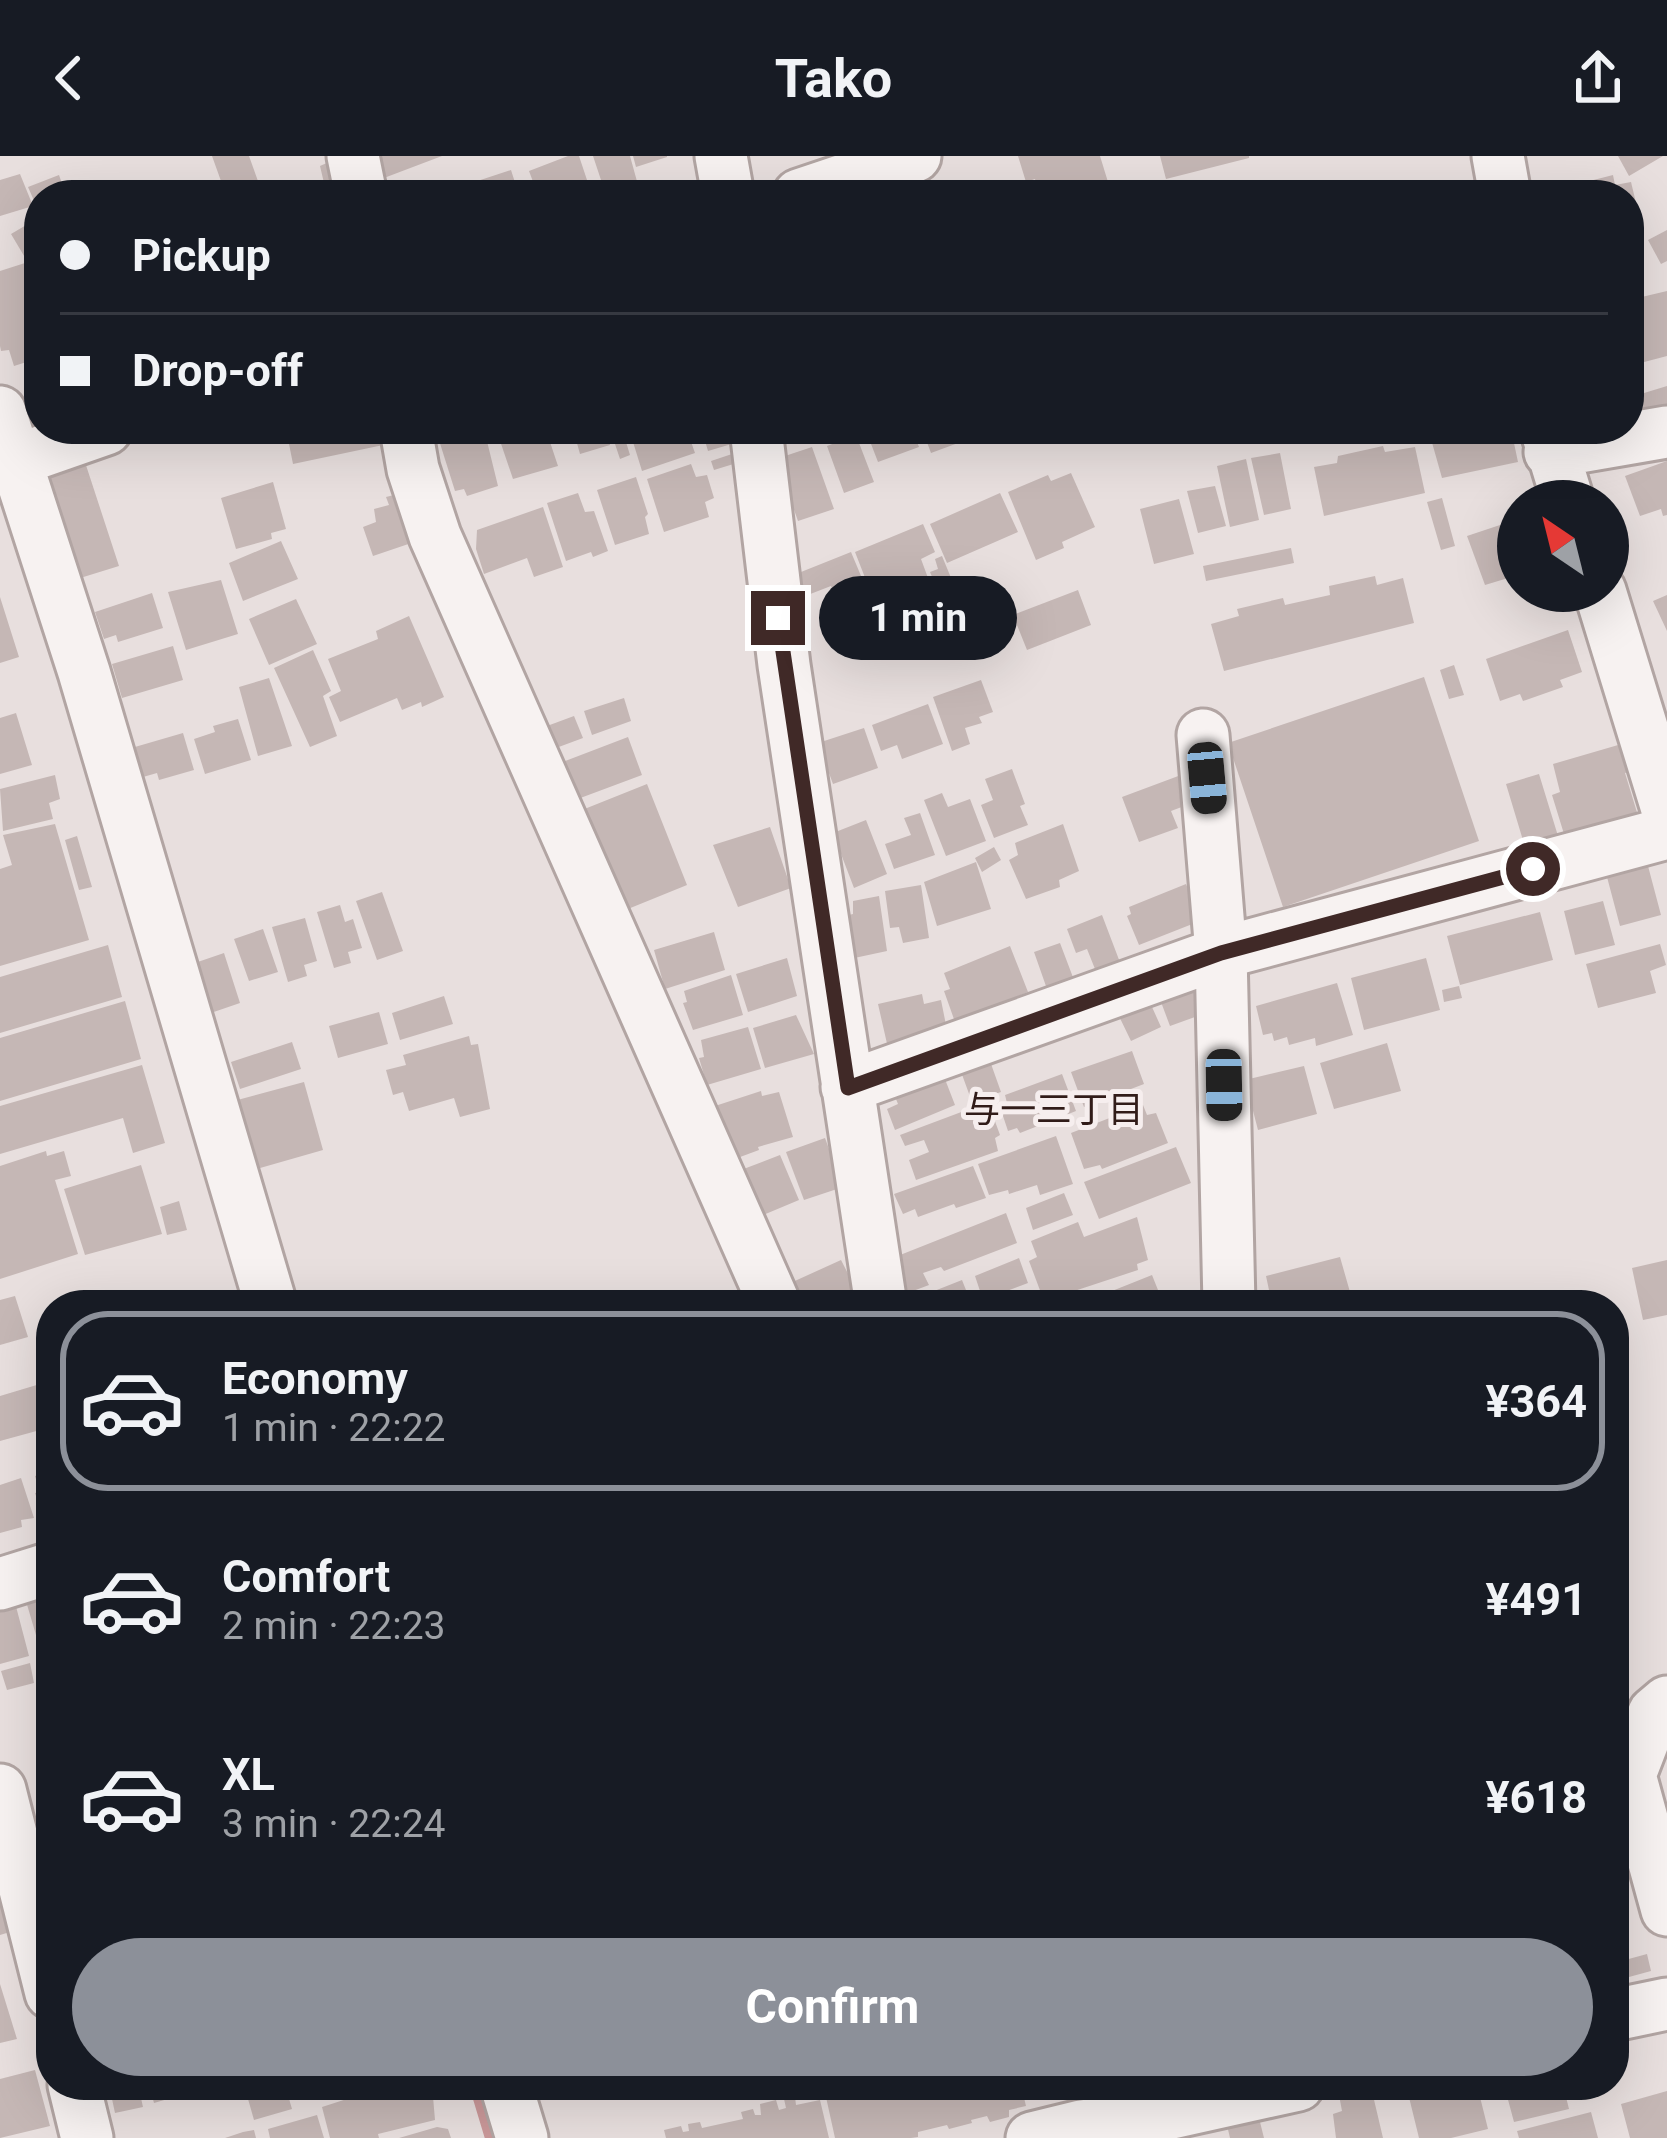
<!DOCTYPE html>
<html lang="en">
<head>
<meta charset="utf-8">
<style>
	:root { --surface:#171b24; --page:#20242c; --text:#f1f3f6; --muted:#9ea1a6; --line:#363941; --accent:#8c9099 }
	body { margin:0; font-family:Roboto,"Noto Sans JP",sans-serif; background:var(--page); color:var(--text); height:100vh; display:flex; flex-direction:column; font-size:45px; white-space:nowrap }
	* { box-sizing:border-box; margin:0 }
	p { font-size:39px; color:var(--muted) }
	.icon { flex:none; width:66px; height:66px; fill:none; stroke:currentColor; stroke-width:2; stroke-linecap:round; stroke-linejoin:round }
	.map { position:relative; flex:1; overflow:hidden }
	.sheet { position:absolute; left:36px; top:1134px; width:1593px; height:810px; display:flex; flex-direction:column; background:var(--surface); border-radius:48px; box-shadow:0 12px 48px #0002 }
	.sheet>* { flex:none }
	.guide { position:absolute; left:24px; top:24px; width:1620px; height:264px; border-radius:48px; box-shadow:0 12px 48px #0002; display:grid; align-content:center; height:264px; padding:0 36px; background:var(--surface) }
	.needle { width:78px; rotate:325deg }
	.fabs { position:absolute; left:1497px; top:324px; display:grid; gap:24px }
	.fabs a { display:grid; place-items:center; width:132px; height:132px; border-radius:50%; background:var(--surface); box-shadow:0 12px 48px #0002; font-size:60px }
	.end { position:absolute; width:54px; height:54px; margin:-27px; border:15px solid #402927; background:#fff; box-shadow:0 0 0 6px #fff }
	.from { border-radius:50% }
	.bubble { position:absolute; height:84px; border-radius:42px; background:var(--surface); box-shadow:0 12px 48px #0002; font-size:39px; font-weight:700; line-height:84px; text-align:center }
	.car { position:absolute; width:36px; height:72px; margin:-36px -18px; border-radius:15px; box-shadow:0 0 9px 3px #0007; background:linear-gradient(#222 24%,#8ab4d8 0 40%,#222 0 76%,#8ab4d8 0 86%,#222 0) }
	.guide b { display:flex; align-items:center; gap:42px; height:114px; font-size:45px }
	.guide b+b { border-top:3px solid var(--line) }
	.guide i { width:30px; height:30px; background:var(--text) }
	ul { padding:21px 0 0; list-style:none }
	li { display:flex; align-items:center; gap:36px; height:180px; margin:0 24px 18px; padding:0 12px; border:6px solid transparent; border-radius:48px }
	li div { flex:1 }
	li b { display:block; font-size:45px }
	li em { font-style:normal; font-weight:700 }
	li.current { border-color:var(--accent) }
	li>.icon { width:108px; height:108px; stroke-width:1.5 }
	.action { display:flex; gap:24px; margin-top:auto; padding:24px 36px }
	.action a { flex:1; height:138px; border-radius:72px; background:var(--accent); color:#fff; font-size:48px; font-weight:700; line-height:138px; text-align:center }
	header { display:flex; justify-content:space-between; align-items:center; height:156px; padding:0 36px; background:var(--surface); font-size:54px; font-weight:700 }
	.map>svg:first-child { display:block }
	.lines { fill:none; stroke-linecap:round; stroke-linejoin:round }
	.stream { stroke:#ca9899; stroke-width:12 }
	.building { fill:#c5b7b5 }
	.minor-casing { stroke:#b2a5a3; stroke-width:57 }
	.minor { stroke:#f7f2f1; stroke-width:51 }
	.route { stroke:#402927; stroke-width:15 }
	.labels { text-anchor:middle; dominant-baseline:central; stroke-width:10; stroke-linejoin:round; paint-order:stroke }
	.neighbourhood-label { font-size:36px; fill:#311c19; stroke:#f6eeee }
</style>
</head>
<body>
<header><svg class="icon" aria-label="back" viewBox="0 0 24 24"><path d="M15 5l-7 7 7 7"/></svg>Tako<svg class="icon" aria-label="share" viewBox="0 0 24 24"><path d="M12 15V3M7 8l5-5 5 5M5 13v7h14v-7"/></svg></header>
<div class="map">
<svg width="1667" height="1982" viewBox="0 0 1667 1982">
	<rect width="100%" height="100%" fill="#e8dfde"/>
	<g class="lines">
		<path class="stream" d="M475 1929 491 1982"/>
	</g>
	<path class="building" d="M212 0H249L263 39H226Z
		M368 0H442L376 25Z
		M568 0H579L592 39H538L529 15Z
		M593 0H630L638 29 631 31 634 39H606Z
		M633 0H667V1L636 11Z
		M1018 0H1100L1112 39H1039L1035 23 1026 26Z
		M1160 0H1249V2L1166 23Z
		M1618 0H1663L1629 20Z
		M329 6 334 25 324 27 320 10Z
		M511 14 519 39H438V38Z
		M20 18 33 50 0 60V24Z
		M59 19 66 39H39V56L28 31Z
		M1613 19 1615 29 1631 26 1644 80 1629 82V39H1535Z
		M302 27 306 39H269V38Z
		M1227 30 1229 39H1195V37Z
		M28 68 32 75 39 71V112L33 115 11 78Z
		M1667 74V105L1661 108 1648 84Z
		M25 107 39 150V202L14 210 9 194 1 195 0 190V115Z
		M1667 135V200L1629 210V144Z
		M1667 230V252L1636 261 1631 241Z
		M286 273H386L388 288 293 308Z
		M461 273H484L498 330 467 340 464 333 455 335 438 281Z
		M496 273H551L555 283 550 286 558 310 513 323Z
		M573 273H606L610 289 580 298Z
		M610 273H622L630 299 620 303Z
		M629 273H698L688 277 695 297 642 315Z
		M873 273H912L919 291 878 306 866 275Z
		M922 273H965L969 283 931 297Z
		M1114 273H1136L1138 281 1117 287Z
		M1471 273H1511L1518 306 1442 322 1431 283Z
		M732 276 735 287 708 295 705 285Z
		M856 279 874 326 844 337 827 290Z
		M1383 290 1385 296 1415 291 1425 337 1324 360 1314 311 1337 307 1338 300Z
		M812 291 834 353 798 365 776 303Z
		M735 297 740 306 714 314 711 305Z
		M1280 297 1291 353 1264 359 1251 302Z
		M83 300 119 410 77 423 38 315Z
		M1246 303 1259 364 1230 371 1217 310Z
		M1667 305V359L1663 360 1661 353 1640 360 1625 320Z
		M691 308 696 321 707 319 714 342 705 346 709 361 664 376 647 323Z
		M1071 317 1095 371 1062 386 1064 392 1036 404 1008 336 1048 319 1051 325Z
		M636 321 648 358 645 361 649 378 615 389 597 334Z
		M273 326 286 373 271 377 272 383 236 393 221 342Z
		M1215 330 1226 370 1198 377 1187 335Z
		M414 334 432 380 373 400 363 371 376 366 374 353 389 349 386 341Z
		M578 337 585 356 594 355 608 395 593 401 591 396 566 405 547 347Z
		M1000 337 1018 376 947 407 930 368Z
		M1442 342 1455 390 1441 394 1427 346Z
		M1179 343 1194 398 1154 408 1140 353Z
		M543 351 563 411 534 421 527 402 484 418 476 393 477 374Z
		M1518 363V419L1485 429 1467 380Z
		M923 368 935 396 921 403 928 422 899 434 897 428 871 437 855 396Z
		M281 385 298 423 243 445 229 407Z
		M1291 392 1294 407 1206 425 1203 410Z
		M851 396 874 451 845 463 831 430 800 442 791 420Z
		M942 400 956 434 940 440 930 416 938 413 935 403Z
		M1375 420 1377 429 1403 422 1414 467 1224 515 1211 468 1239 460 1237 453 1283 442 1285 449 1330 439 1329 430Z
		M221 424 238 478 186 494 168 436Z
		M1078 434 1091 469 1027 494 1013 459Z
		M152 437 163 472 118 486 116 479 104 483 95 456Z
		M1667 439V475L1653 445Z
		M0 441 19 501 0 507Z
		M296 443 317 488 269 509 249 463Z
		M409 460 444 541 422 551 421 546 402 554 397 542 340 566 329 541 341 535 328 503 378 483 376 475Z
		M1568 474 1582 516 1560 524 1563 531 1523 545 1520 538 1500 545 1486 503Z
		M173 490 183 524 122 542 112 508Z
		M313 494 331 535 323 540 337 580 310 591 274 512Z
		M1454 509 1464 539 1449 543 1440 514Z
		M1424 521 1479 685 1283 751 1228 587Z
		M269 522 292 590 258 600 239 531Z
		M981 524 993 556 979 561 982 567 965 572 970 588 952 595 933 541Z
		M624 542 631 565 592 579 584 555Z
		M928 548 943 588 902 603 897 589 881 595 872 569Z
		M16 557 32 609 0 618V562Z
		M574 560 583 582 556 592 547 570Z
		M238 563 251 604 205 618 194 583 215 576 213 570Z
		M864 572 878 612 833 628 818 587Z
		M183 577 194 614 159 624 157 617 136 623 128 593Z
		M628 581 642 619 575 644 560 607Z
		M1625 587 1634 615 1625 617 1639 663 1564 678 1552 639 1560 636 1553 608Z
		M1012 613 1025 648 1020 650 1028 669 994 682 981 649 993 644 985 623Z
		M1539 618 1558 680 1525 691 1506 628Z
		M55 619 60 643 49 647 53 663 3 675 0 633Z
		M1181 619 1187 649 1171 655 1178 672 1139 686 1122 641Z
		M647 628 687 729 623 755 582 654Z
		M942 637 948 651 970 643 986 685 946 700 924 644Z
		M920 657 935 699 894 713 885 688 911 679 904 662Z
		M866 664 887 718 854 732 833 677Z
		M55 668 89 784 0 810V713L12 709 3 679Z
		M1063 668 1079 715 1059 724 1060 731 1026 743 1009 704 1018 699 1015 687Z
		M770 671 791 732 738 751 713 689Z
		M77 680 92 731 79 734 65 684Z
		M994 691 1001 704 982 716 975 702Z
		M976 706 991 753 937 770 924 726Z
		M1648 710 1661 759 1620 770 1607 721Z
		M1186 728 1200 765 1139 789 1127 760 1131 758 1129 751Z
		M921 729 929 782 903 787 899 771 890 772 885 735Z
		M382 736 403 795 377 804 356 745Z
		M879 740 887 795 845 804 840 761 853 758V745Z
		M1603 745 1615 789 1575 799 1564 755Z
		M340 749 345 766 353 763 362 792 348 796 351 807 334 812 317 756Z
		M1540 756 1553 804 1460 829 1447 780Z
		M1102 759 1121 809 1097 818 1087 793 1076 797 1067 773Z
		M305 762 317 805 304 809 307 820 288 826 272 771Z
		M263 773 278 816 249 825 234 783Z
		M714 776 725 814 665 833 654 794Z
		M1060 787 1074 824 1047 833 1034 796Z
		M1660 788 1666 809 1650 815 1656 837 1598 852 1586 808Z
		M108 789 122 841 0 877V821Z
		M1010 790 1028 836 955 866 944 835 950 833 944 817Z
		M224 797 240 847 205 859 189 809Z
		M787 802 797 840 748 856 736 818Z
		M1426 802 1440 854 1364 874 1351 822Z
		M731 819 743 859 693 874 683 847 687 846 684 835Z
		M1337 827 1353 879 1316 890 1315 882 1289 889 1287 881 1274 885 1272 877 1263 879 1256 850Z
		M1459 830 1462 842 1444 846 1442 834Z
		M1197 833 1206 857 1170 870 1161 846Z
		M922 838 924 848 941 844 948 879 888 892 878 848Z
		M444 840 453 868 400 884 392 857Z
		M1148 842 1161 871 1131 885 1117 856Z
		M125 845 141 903 0 945V882Z
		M379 856 388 888 338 902 329 870Z
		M796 859 814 898 765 912 753 872Z
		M748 871 761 913 707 929 699 902 704 901 701 884Z
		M469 880 471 889 478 888 490 953 460 961 454 942 409 955 403 936 393 939 386 914 406 909 403 899Z
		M292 886 301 913 240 933 231 906Z
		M1387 887 1401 935 1334 953 1320 907Z
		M985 891 1001 936 972 946 956 902Z
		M1132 895 1144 928 1084 951 1071 916Z
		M142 909 165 987 133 997 123 962 0 998V950Z
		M1304 910 1317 958 1258 974 1245 924Z
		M943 918 955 949 895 974 887 953 898 948 894 938Z
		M1062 918 1076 955 1020 977 1017 972 1008 975 1001 954 1008 951 1005 939Z
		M304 926 323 994 250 1015 230 946Z
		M761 935 762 940 779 936 793 981 758 991 759 994 732 1004 715 950Z
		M988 946 1000 979 995 982 998 995 916 1024 909 1004 929 996 924 984 905 990 900 979Z
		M1143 949 1147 959 1156 957 1168 987 1102 1013 1100 1009 1084 1013 1071 977Z
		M1056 980 1073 1028 1040 1039 1037 1029 1009 1038 1008 1034 989 1039 978 1008Z
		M825 982 843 1031 804 1044 786 996Z
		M1176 991 1191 1027 1099 1063 1084 1026Z
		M46 995 47 1000 64 995 71 1020 55 1024 78 1098 0 1123V1010Z
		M780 999 799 1044 756 1062 741 1014Z
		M141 1009 162 1078 85 1099 64 1033Z
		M973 1010 986 1042 956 1052 954 1048 918 1061 915 1053 903 1058 894 1038Z
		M1064 1037 1073 1059 1033 1074 1026 1052Z
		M179 1045 187 1074 167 1079 160 1051Z
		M1006 1057 1017 1087 944 1115 941 1111 923 1117 929 1129 905 1138 890 1103Z
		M1137 1061 1148 1104 1137 1108 1138 1114 1044 1145 1029 1105 1037 1101 1031 1085 1078 1066 1084 1081Z
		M1340 1101 1352 1143 1331 1149H1245L1243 1140 1269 1134 1266 1120Z
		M1019 1102 1028 1127 983 1144 975 1120Z
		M841 1104 861 1143 848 1149H803L797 1137 786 1129Z
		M1667 1104V1159L1643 1164 1632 1112Z
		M1152 1119 1164 1149H1077Z
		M962 1124 972 1149H916L914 1143Z
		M15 1140 28 1181 0 1189V1144Z
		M40 1228 51 1271 0 1285V1240Z
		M51 1315V1368H50L47 1358H42L35 1337 40 1336 35 1320Z
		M21 1322 34 1362 21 1364 22 1371 0 1377V1329Z
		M51 1427V1494L41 1496 23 1435Z
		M13 1439 29 1500 0 1508V1443Z
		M51 1503V1541H50L40 1507Z
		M30 1507 34 1527 7 1534 1 1515Z
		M0 1743 10 1776 0 1779Z
		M1623 1756 1626 1771 1614 1774V1758Z
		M1647 1798 1651 1815 1629 1821 1625 1804Z
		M0 1828 17 1883 0 1887Z
		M35 1914 50 1970 0 1982V1923Z
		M109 1929H138L143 1951 115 1957Z
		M149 1929H175L178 1940 154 1947Z
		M244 1929H285L292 1953 254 1964Z
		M302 1929H344V1931L305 1940Z
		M390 1929H432L435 1964 378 1978 379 1982H330L322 1951Z
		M835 1929H1021L1026 1950 1009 1954V1961L990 1966 987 1960 971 1964 972 1967 949 1973 947 1969 918 1976V1981L911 1982H835L824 1932Z
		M1406 1929H1434L1436 1937 1477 1929 1488 1973 1451 1982H1419Z
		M1550 1929H1563L1569 1953 1514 1966 1507 1940Z
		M1371 1931 1383 1982H1336L1333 1958 1342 1955 1339 1939Z
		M1667 1935V1982H1630L1621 1948Z
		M795 1941 796 1949 820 1944 829 1982H666L664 1974 681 1970 683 1976 689 1975 688 1968 700 1966 702 1972 743 1963 741 1956 753 1953 755 1959H761L760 1948 776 1944 779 1954 786 1952 784 1943Z
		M1591 1956 1598 1982H1519L1517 1975Z
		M1258 1958 1264 1982H1230L1226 1965Z
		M317 1959 324 1982H270L268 1973Z
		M437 1971 448 1973 451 1982H399Z
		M254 1974 256 1982H225L243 1976Z"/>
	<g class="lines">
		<g class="minor-casing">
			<path id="minor" d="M353 0 361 39
				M721 0 728 39
				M1498 0 1505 39
				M799 39 915 0
				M0 256 84 516 271 1149
				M406 273 413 313 435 380 775 1149
				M756 273 784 509 881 1149
				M1546 273 1568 345
				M1550 296 1667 276
				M0 310 106 273
				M1600 435 1667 653
				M1203 579 1221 797 1229 1149
				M847 931 1221 797 1667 677
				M0 1428 51 1412
				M1667 1546 1654 1557 1630 1619 1667 1754
				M0 1634 51 1837
				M1614 1859 1667 1848
				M74 1929 87 1982
				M506 1929 522 1982
				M1032 1982 1081 1970 1158 1960 1298 1929"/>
		</g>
		<use href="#minor" class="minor"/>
	</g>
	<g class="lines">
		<path class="route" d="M778 462 848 932 1221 797 1533 713"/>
	</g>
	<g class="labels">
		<g class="neighbourhood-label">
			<text x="1054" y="954">与一三丁目</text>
		</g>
	</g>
</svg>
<div class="fabs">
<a><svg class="needle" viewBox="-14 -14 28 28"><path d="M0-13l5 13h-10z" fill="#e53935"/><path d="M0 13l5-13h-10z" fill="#9ea1a6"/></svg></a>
</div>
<i class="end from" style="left:1533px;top:713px"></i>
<i class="end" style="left:778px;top:462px"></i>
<div class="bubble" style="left:819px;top:420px;width:198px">1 min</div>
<i class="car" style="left:1207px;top:622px;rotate:175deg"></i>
<i class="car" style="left:1224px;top:929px;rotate:179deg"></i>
<div class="guide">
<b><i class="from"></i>Pickup</b>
<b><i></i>Drop-off</b>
</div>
<section class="sheet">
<ul>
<li class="current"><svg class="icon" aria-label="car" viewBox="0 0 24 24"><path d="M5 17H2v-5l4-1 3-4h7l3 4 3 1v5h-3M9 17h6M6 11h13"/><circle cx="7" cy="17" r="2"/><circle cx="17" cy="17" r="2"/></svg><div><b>Economy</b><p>1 min · 22:22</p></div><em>¥364</em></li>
<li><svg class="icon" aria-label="car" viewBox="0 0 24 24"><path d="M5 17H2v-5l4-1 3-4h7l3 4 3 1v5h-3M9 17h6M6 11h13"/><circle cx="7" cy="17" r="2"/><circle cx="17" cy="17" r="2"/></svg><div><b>Comfort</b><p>2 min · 22:23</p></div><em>¥491</em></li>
<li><svg class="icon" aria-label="car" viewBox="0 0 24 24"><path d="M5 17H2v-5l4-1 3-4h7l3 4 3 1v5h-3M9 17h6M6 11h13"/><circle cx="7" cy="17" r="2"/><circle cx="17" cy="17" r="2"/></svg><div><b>XL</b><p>3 min · 22:24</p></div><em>¥618</em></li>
</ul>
<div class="action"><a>Confirm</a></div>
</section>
</div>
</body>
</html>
